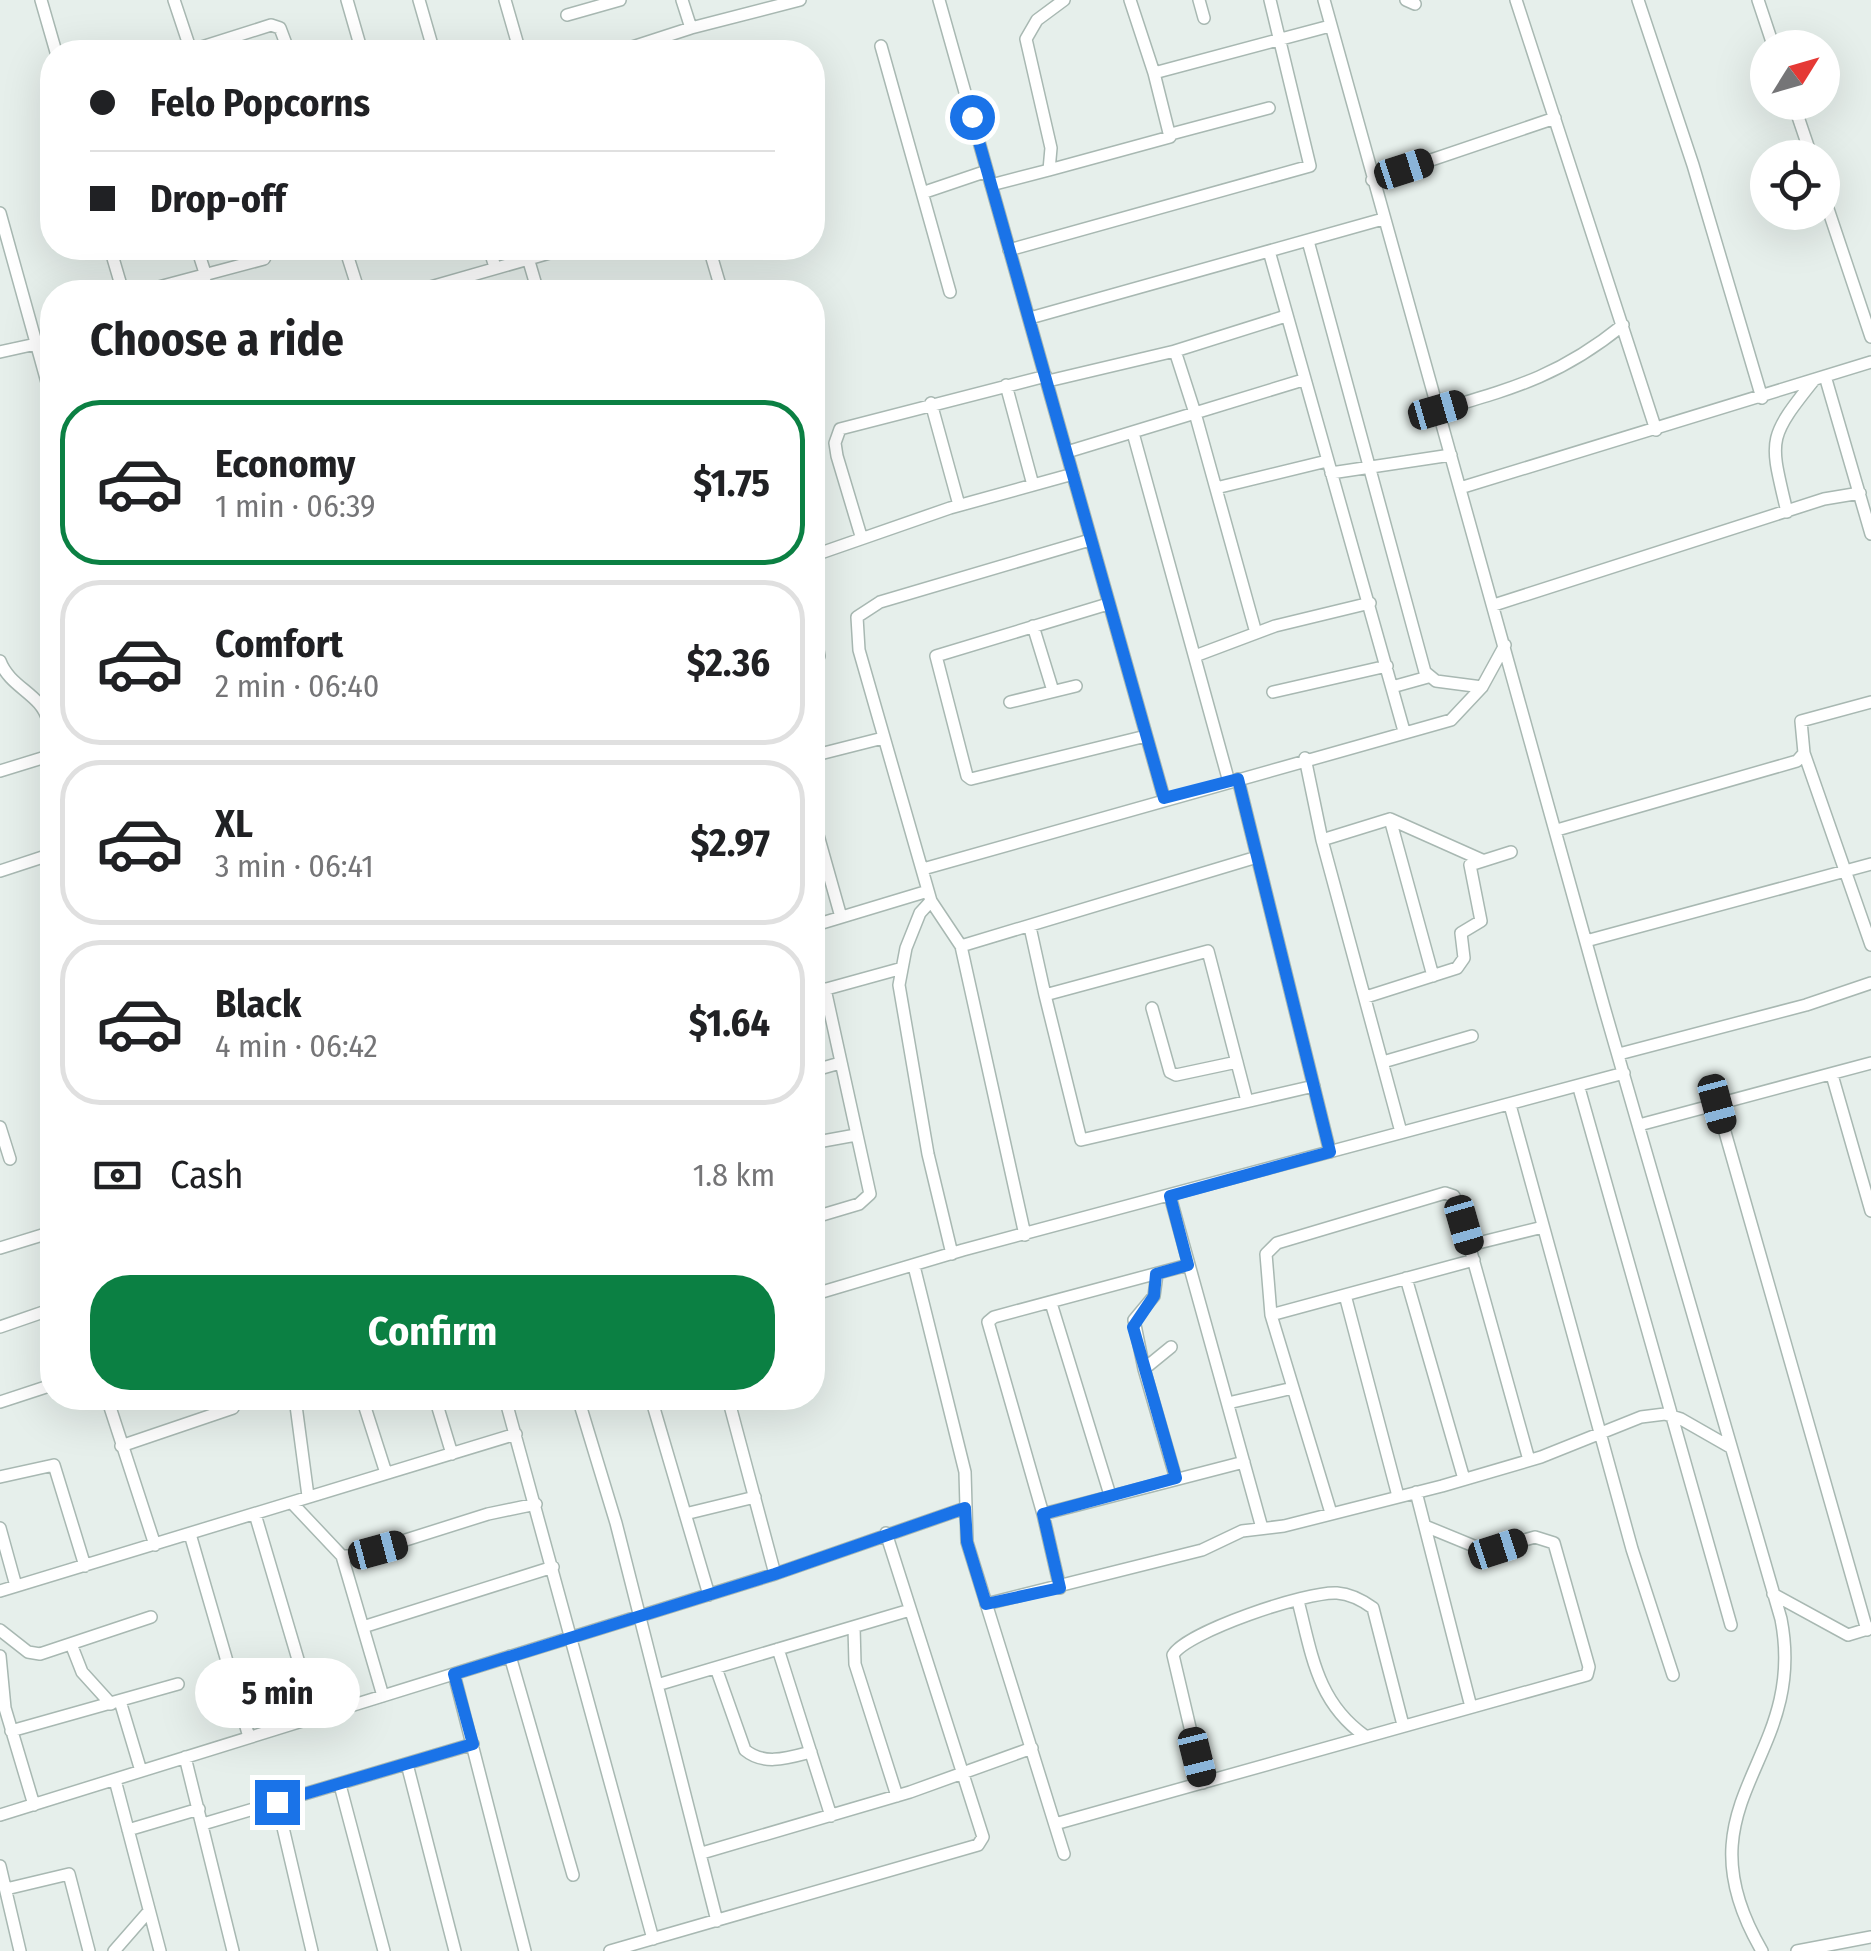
<!DOCTYPE html>
<html lang="en">
<head>
<meta charset="utf-8">
<style>
	:root { --surface:#fff; --page:#f6f6f6; --text:#202124; --muted:#757577; --line:#e0e0e0; --accent:#0b8043 }
	body { margin:0; font-family:"Fira Sans Condensed",sans-serif; background:var(--page); color:var(--text); height:100vh; display:flex; flex-direction:column; font-size:38px; white-space:nowrap }
	* { box-sizing:border-box; margin:0 }
	p { font-size:32px; color:var(--muted) }
	.icon { flex:none; width:55px; height:55px; fill:none; stroke:currentColor; stroke-width:2; stroke-linecap:round; stroke-linejoin:round }
	.map { position:relative; flex:1; overflow:hidden }
	.panel { position:absolute; left:40px; top:280px; width:785px; height:1130px; display:flex; flex-direction:column; background:var(--surface); border-radius:40px; box-shadow:0 10px 40px #0002 }
	.panel>* { flex:none }
	.top-card { position:absolute; left:40px; top:40px; width:785px; height:220px; border-radius:40px; box-shadow:0 10px 40px #0002; display:grid; align-content:center; height:220px; padding:0 50px; background:var(--surface) }
	.needle { width:65px; rotate:53deg }
	.controls { position:absolute; left:1750px; top:30px; display:grid; gap:20px }
	.controls a { display:grid; place-items:center; width:90px; height:90px; border-radius:50%; background:var(--surface); box-shadow:0 10px 40px #0002; font-size:50px }
	.end { position:absolute; width:45px; height:45px; margin:-22px; border:12px solid #1a73e8; background:#fff; box-shadow:0 0 0 5px #fff }
	.from { border-radius:50% }
	.bubble { position:absolute; height:70px; border-radius:35px; background:var(--surface); box-shadow:0 10px 40px #0002; font-size:32px; font-weight:700; line-height:70px; text-align:center }
	.car { position:absolute; width:30px; height:60px; margin:-30px -15px; border-radius:12px; box-shadow:0 0 8px 2px #0007; background:linear-gradient(#222 24%,#8ab4d8 0 40%,#222 0 76%,#8ab4d8 0 86%,#222 0) }
	.top-card b { display:flex; align-items:center; gap:35px; height:95px; font-size:38px }
	.top-card b+b { border-top:2px solid var(--line) }
	.top-card i { width:25px; height:25px; background:var(--text) }
	ul { padding:0; list-style:none }
	li { display:flex; align-items:center; gap:30px; height:165px; margin:0 20px 15px; padding:0 30px; border:5px solid var(--line); border-radius:40px }
	li div { flex:1 }
	li b { display:block; font-size:38px }
	li em { font-style:normal; font-weight:700 }
	li.selected { border-color:var(--accent) }
	li>.icon { width:90px; height:90px; stroke-width:1.5 }
	h2 { padding:0 50px; font-size:45px; line-height:120px }
	.pay { display:flex; align-items:center; gap:25px; height:110px; padding:0 50px; font-size:38px }
	.pay p { margin-inline-start:auto }
	.button { display:flex; gap:20px; margin-top:auto; padding:20px 50px }
	.button a { flex:1; height:115px; border-radius:40px; background:var(--accent); color:#fff; font-size:40px; font-weight:700; line-height:115px; text-align:center }
	.map>svg:first-child { display:block }
	.lines { fill:none; stroke-linecap:round; stroke-linejoin:round }
	.minor-casing { stroke:#a8b8b2; stroke-width:14 }
	.minor { stroke:#fff; stroke-width:11 }
	.route { stroke:#1a73e8; stroke-width:12 }
</style>
</head>
<body>
<div class="map">
<svg width="1871" height="1951" viewBox="0 0 1871 1951">
	<rect width="100%" height="100%" fill="#e6efeb"/>
	<g class="lines">
		<g class="minor-casing">
			<path id="minor" d="M41 0 56 52
				M174 0 191 51
				M347 0 362 52
				M419 0 434 52
				M505 0 520 52
				M682 0 691 28
				M939 0 1164 798
				M1130 0 1154 73
				M1199 0 1204 18
				M1324 0 1604 1007 1781 1619C1809 1762 1674 1801 1762 1951
				M1406 0 1415 4
				M1516 0 1656 430
				M1638 0 1693 165 1762 398
				M1758 0 1774 48
				M567 15 620 0
				M881 46 950 292
				M186 52 271 25 280 28 289 52
				M617 52 691 28 800 0
				M1793 102 1812 158
				M1171 134 1269 108
				M1049 170 1170 137 1154 73 1330 26
				M1372 180 1555 118
				M991 185 1049 170 1051 148 1026 39 1037 20 1064 0
				M1822 191 1871 337
				M925 192 987 171
				M0 213 52 400
				M1308 241 1425 672 1436 681 1482 687
				M110 248 123 292
				M197 248 206 276
				M345 248 359 292
				M489 248 495 267
				M709 248 722 292
				M1009 250 1310 166 1270 0
				M1269 251 1404 731
				M528 258 538 292
				M140 292 264 259 270 248
				M413 292 567 248
				M1030 318 1383 219
				M0 352 36 344
				M1825 376 1871 534
				M1048 381 1175 351
				M1006 385 1033 485
				M931 403 959 505
				M1439 410C1514 388 1560 376 1623 325
				M1133 433 1229 782
				M1067 452 1195 413 1175 351 1286 316
				M1331 473 1451 455
				M1216 488 1327 461
				M1460 488 1871 362
				M1787 512C1770 439 1766 440 1814 380
				M861 536 837 456 835 443 840 429 1046 376
				M812 556 950 508 1073 474
				M1108 604 936 656 967 776 971 779 1146 736
				M1494 605 1824 499 1860 493
				M812 618 819 656 812 672
				M1033 626 1053 691
				M1256 633 1195 413 1303 380
				M1195 656 1275 626 1370 603
				M0 661C10 688 42 694 48 721
				M1392 687 1428 677
				M1273 692 1387 666
				M1010 702 1076 686
				M1804 753 1871 945
				M812 756 883 738
				M1305 758 1322 840 1401 1132
				M0 771 52 755
				M1238 779 1330 1152
				M812 814 841 917
				M1390 819 1433 976
				M1557 830 1797 761 1804 753 1801 721 1871 702
				M1322 840 1390 819 1482 860
				M923 869 1451 720 1482 687 1505 645
				M0 871 52 854
				M931 901 920 913 906 948 899 985 928 1154 952 1254
				M812 926 928 891
				M1030 927 1045 995 1208 951 1247 1101
				M1586 941 1871 864
				M961 946 1257 857
				M812 993 899 969
				M1045 995 1081 1140 1314 1086
				M1366 997 1457 968 1464 958 1461 933 1481 921 1470 865 1511 852
				M1152 1008 1170 1072 1176 1075 1237 1062
				M1619 1054 1806 1005 1871 983
				M1383 1062 1472 1036
				M812 1071 840 1063
				M1832 1075 1871 1211
				M1579 1088 1731 1625
				M1717 1104 1867 1630
				M1510 1105 1632 1549 1673 1675
				M1639 1125 1871 1063
				M0 1127 10 1159
				M812 1143 856 1135
				M1170 1196 1262 1528
				M812 1218 859 1204 870 1194 825 989
				M1025 1235 961 946 931 901 859 650 857 617 880 602 1090 540
				M1470 1245 1543 1227
				M0 1248 52 1232
				M914 1266 965 1472 967 1542 1064 1854
				M1406 1278 1464 1479
				M812 1295 963 1250 1624 1073
				M1345 1295 1398 1496
				M1051 1303 1110 1495
				M1271 1315 1474 1260
				M0 1327 52 1309
				M1171 1347 1144 1369 1176 1479
				M1144 1369 1134 1320 1154 1296 1157 1274
				M107 1398 155 1545
				M295 1398 308 1496
				M362 1398 386 1473
				M435 1398 452 1454
				M505 1398 653 1939
				M578 1398 616 1523 717 1921
				M651 1398 709 1595
				M728 1398 775 1574
				M0 1402 52 1385
				M1228 1403 1293 1388
				M121 1446 233 1408
				M0 1477 54 1465 85 1566
				M1416 1492 1471 1707
				M292 1503 342 1556H355L488 1514 536 1504
				M1331 1513 1271 1315 1266 1254 1277 1243 1445 1193 1454 1196 1458 1205 1529 1460
				M255 1514 315 1717
				M685 1514 755 1497
				M1043 1514 988 1322 994 1317 1188 1265
				M0 1528 16 1586
				M190 1534 249 1737
				M342 1556 383 1696
				M1060 1588 1043 1514 1244 1462
				M0 1591 516 1434
				M1773 1594 1848 1635 1871 1628
				M1298 1601C1312 1655 1317 1702 1365 1736
				M986 1604 1202 1550 1242 1531 1284 1526 1442 1486 1541 1457 1641 1417 1665 1414 1681 1419 1730 1447
				M363 1627 553 1567
				M854 1627 855 1664 897 1796
				M0 1630 28 1652 40 1654 151 1617
				M71 1644 82 1672 111 1704
				M778 1649 831 1816
				M0 1656 5 1708 34 1805
				M510 1656 573 1875
				M716 1668 745 1750C764 1766 788 1758 811 1752
				M454 1674 525 1951
				M657 1685 910 1610
				M120 1701 141 1771
				M11 1731 178 1684
				M185 1757 233 1951
				M407 1764 455 1951
				M115 1780 160 1951
				M1203 1783 1173 1655C1186 1632 1307 1591 1337 1593 1351 1594 1362 1600 1373 1608L1403 1725
				M340 1785 384 1951
				M277 1802 312 1951
				M0 1815 775 1574 965 1508
				M203 1824 473 1744
				M1055 1824 1587 1675 1589 1667 1554 1543 1535 1537 1486 1551 1425 1526
				M128 1830 199 1809
				M702 1853 910 1792 1032 1748
				M0 1866 20 1951
				M6 1889 69 1874 89 1951
				M114 1951 149 1911
				M610 1951 978 1845 983 1837 886 1533
				M1797 1951 1871 1937"/>
		</g>
		<use href="#minor" class="minor"/>
	</g>
	<g class="lines">
		<path class="route" d="M277 1802 473 1744 454 1674 775 1574 965 1508 967 1542 986 1604 1060 1588 1043 1514 1176 1478 1133 1327 1154 1296 1156 1274 1188 1265 1170 1196 1330 1152 1238 779 1164 798 972 117"/>
	</g>
</svg>
<div class="controls">
<a><svg class="needle" viewBox="-14 -14 28 28"><path d="M0-13l5 13h-10z" fill="#e53935"/><path d="M0 13l5-13h-10z" fill="#757577"/></svg></a>
<a><svg class="icon" aria-label="locate" viewBox="0 0 24 24"><circle cx="12" cy="12" r="6"/><path d="M12 2v4M12 18v4M2 12h4M18 12h4"/></svg></a>
</div>
<i class="end from" style="left:972px;top:117px"></i>
<i class="end" style="left:277px;top:1802px"></i>
<div class="bubble" style="left:195px;top:1658px;width:165px">5 min</div>
<i class="car" style="left:1404px;top:169px;rotate:72deg"></i>
<i class="car" style="left:1438px;top:410px;rotate:74deg"></i>
<i class="car" style="left:1717px;top:1104px;rotate:165deg"></i>
<i class="car" style="left:1464px;top:1225px;rotate:164deg"></i>
<i class="car" style="left:1498px;top:1549px;rotate:72deg"></i>
<i class="car" style="left:378px;top:1550px;rotate:75deg"></i>
<i class="car" style="left:1197px;top:1757px;rotate:166deg"></i>
<div class="top-card">
<b><i class="from"></i>Felo Popcorns</b>
<b><i></i>Drop-off</b>
</div>
<section class="panel">
<h2>Choose a ride</h2>
<ul>
<li class="selected"><svg class="icon" aria-label="car" viewBox="0 0 24 24"><path d="M5 17H2v-5l4-1 3-4h7l3 4 3 1v5h-3M9 17h6M6 11h13"/><circle cx="7" cy="17" r="2"/><circle cx="17" cy="17" r="2"/></svg><div><b>Economy</b><p>1 min · 06:39</p></div><em>$1.75</em></li>
<li><svg class="icon" aria-label="car" viewBox="0 0 24 24"><path d="M5 17H2v-5l4-1 3-4h7l3 4 3 1v5h-3M9 17h6M6 11h13"/><circle cx="7" cy="17" r="2"/><circle cx="17" cy="17" r="2"/></svg><div><b>Comfort</b><p>2 min · 06:40</p></div><em>$2.36</em></li>
<li><svg class="icon" aria-label="car" viewBox="0 0 24 24"><path d="M5 17H2v-5l4-1 3-4h7l3 4 3 1v5h-3M9 17h6M6 11h13"/><circle cx="7" cy="17" r="2"/><circle cx="17" cy="17" r="2"/></svg><div><b>XL</b><p>3 min · 06:41</p></div><em>$2.97</em></li>
<li><svg class="icon" aria-label="car" viewBox="0 0 24 24"><path d="M5 17H2v-5l4-1 3-4h7l3 4 3 1v5h-3M9 17h6M6 11h13"/><circle cx="7" cy="17" r="2"/><circle cx="17" cy="17" r="2"/></svg><div><b>Black</b><p>4 min · 06:42</p></div><em>$1.64</em></li>
</ul>
<div class="pay"><svg class="icon" aria-label="cash" viewBox="0 0 24 24"><path d="M3 7h18v10H3z"/><circle cx="12" cy="12" r="2"/></svg>Cash<p>1.8 km</p></div>
<div class="button"><a>Confirm</a></div>
</section>
</div>
</body>
</html>
